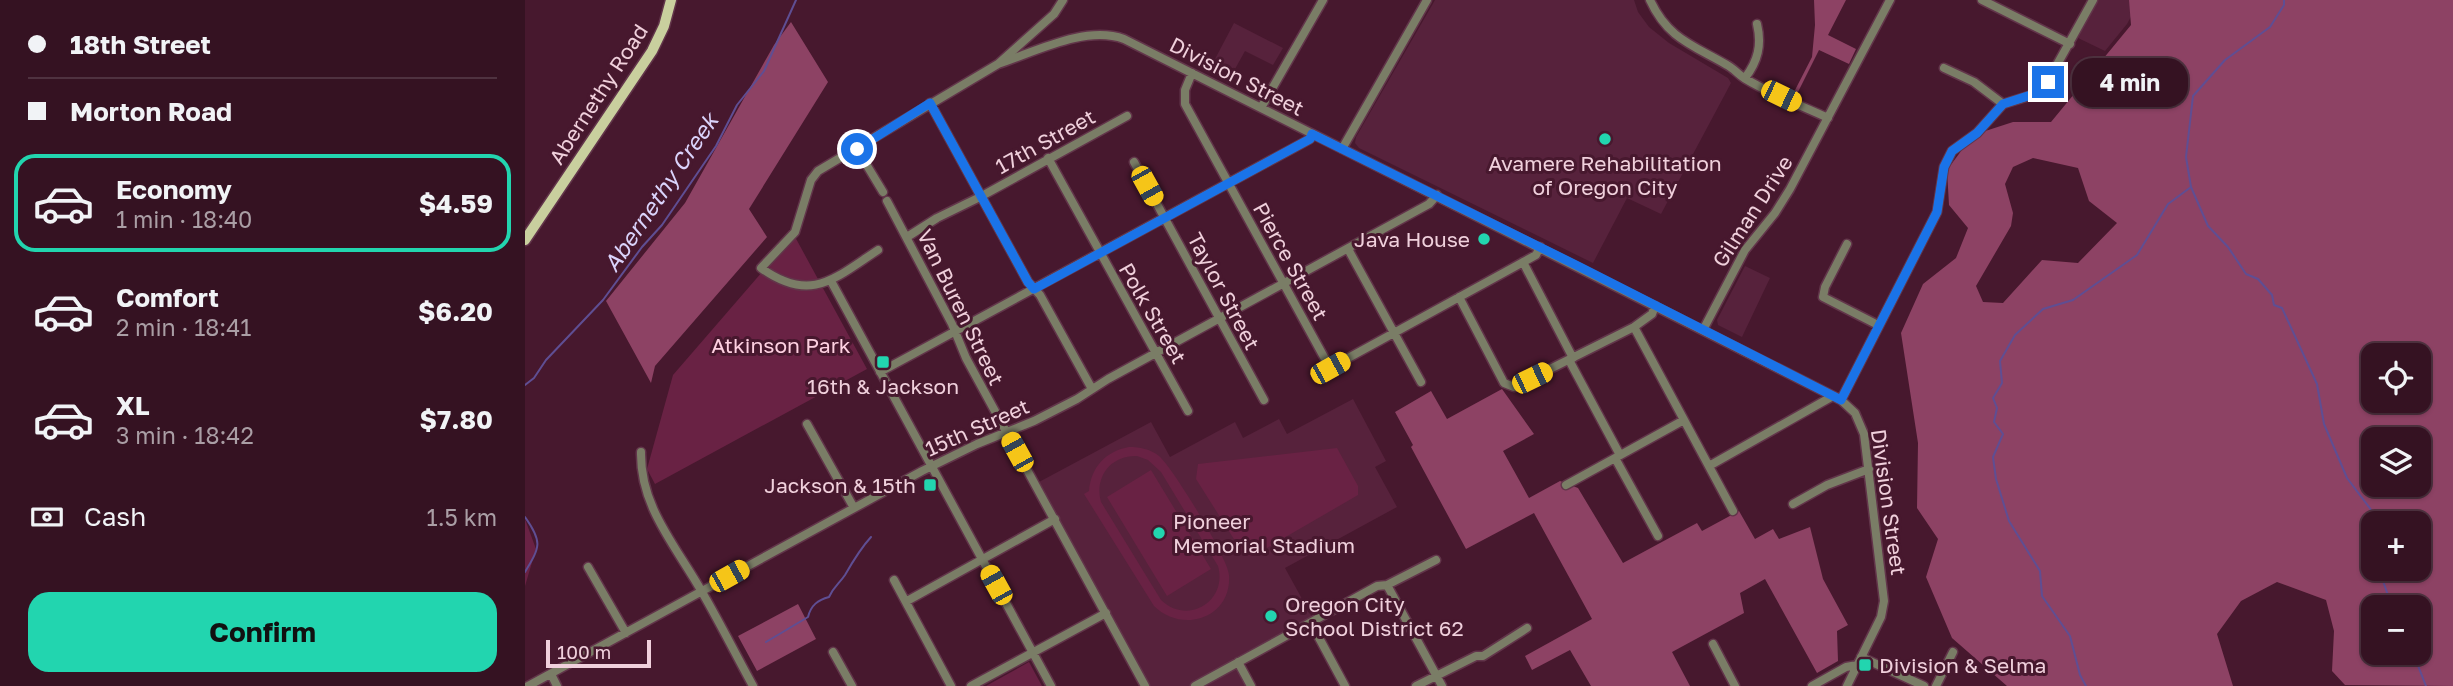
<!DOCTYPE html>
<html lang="en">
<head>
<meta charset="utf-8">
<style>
	:root { --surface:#351222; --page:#3d1b2a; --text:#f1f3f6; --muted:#aa9ea5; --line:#4f3240; --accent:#22d5af }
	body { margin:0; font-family:"Golos Text",sans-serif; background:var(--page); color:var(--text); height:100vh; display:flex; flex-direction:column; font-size:26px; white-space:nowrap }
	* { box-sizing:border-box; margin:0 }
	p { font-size:23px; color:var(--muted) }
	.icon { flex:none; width:38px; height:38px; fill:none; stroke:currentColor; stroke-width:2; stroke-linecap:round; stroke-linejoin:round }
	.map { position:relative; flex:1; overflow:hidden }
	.sheet { display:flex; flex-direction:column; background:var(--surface); width:525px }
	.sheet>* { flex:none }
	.guide { display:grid; align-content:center; height:154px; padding:0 28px; background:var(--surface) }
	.fabs { position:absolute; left:1836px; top:343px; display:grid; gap:14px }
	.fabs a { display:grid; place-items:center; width:70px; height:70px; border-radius:14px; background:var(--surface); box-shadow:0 2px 5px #0004,0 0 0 2px var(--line); font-size:35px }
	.scale { position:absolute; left:21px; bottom:18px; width:105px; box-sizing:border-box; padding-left:7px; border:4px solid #f0d0dc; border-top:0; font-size:19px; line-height:24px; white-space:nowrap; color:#f0d0dc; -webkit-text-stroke:5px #47182e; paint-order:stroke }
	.end { position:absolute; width:32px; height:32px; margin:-16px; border:9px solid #1a73e8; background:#fff; box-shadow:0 0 0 4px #fff }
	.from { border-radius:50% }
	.bubble { position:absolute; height:49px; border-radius:21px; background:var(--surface); box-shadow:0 2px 5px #0004,0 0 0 2px var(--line); font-size:23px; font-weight:700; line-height:49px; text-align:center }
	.car { position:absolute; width:21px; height:42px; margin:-21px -10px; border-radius:9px; box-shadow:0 0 5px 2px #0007; background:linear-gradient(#f5c518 24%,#345 0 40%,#f5c518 0 76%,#345 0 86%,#f5c518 0) }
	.guide b { display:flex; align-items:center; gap:24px; height:66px; font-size:26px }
	.guide b+b { border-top:2px solid var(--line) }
	.guide i { width:18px; height:18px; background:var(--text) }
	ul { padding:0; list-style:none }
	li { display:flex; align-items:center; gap:21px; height:98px; margin:0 14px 10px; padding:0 14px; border:4px solid transparent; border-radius:21px }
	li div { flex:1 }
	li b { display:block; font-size:26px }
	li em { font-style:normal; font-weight:700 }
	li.active { border-color:var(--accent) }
	li>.icon { width:63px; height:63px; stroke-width:1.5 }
	.pay { display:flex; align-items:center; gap:18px; height:77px; padding:0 28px; font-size:26px }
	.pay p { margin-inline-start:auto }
	.button { display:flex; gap:14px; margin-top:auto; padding:14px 28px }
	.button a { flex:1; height:80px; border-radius:21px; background:var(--accent); color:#111; font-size:28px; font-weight:700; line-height:80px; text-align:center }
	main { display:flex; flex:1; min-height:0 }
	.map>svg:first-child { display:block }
	.built { fill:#57223c }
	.green { fill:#692244; fill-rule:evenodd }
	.forest { fill:#8d4264; fill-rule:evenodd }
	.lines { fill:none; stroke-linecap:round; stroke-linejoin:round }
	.stream { stroke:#5f4e93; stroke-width:2 }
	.minor-casing { stroke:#62354a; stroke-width:11 }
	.major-casing { stroke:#62354a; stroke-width:13 }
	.minor { stroke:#7a7d66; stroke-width:8 }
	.major { stroke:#c9cf9e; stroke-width:10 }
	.route { stroke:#1a73e8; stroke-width:9 }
	.poi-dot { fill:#22d5af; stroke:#47182e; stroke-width:2.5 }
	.labels { text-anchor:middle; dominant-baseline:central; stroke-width:6; stroke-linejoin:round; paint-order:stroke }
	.street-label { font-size:21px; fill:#f0d0dc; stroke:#47182e }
	.poi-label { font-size:21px; fill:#f0d0dc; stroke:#47182e; text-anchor:start }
	.park-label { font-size:21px; fill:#fed0e1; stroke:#47182e }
	.water-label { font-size:23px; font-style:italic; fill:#dad3fb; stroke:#47182e }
</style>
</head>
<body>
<main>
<section class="sheet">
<div class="guide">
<b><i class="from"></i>18th Street</b>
<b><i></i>Morton Road</b>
</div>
<ul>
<li class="active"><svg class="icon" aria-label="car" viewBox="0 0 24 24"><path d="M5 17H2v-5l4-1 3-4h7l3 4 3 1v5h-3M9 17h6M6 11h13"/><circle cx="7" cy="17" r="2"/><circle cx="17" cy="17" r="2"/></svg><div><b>Economy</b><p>1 min · 18:40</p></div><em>$4.59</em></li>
<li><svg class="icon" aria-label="car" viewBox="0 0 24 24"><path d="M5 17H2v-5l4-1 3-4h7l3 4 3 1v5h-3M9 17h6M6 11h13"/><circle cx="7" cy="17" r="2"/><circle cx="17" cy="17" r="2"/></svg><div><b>Comfort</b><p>2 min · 18:41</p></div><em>$6.20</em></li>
<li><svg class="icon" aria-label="car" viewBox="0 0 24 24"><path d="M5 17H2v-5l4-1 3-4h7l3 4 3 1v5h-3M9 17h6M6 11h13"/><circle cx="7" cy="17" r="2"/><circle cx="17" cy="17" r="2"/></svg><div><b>XL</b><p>3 min · 18:42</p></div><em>$7.80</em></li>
</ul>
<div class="pay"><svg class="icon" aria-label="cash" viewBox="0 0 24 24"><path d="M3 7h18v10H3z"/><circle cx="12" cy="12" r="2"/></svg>Cash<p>1.5 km</p></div>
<div class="button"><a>Confirm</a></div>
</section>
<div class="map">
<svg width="1928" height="686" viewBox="0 0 1928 686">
	<rect width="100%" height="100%" fill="#47182e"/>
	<path class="built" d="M910 0H1109L1113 12 1124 27 1144 43 1203 78 1206 83 1136 214 1102 198 1068 263 834 148 830 143 831 137Z
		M1573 0H1615L1602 24 1580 51 1553 38Z
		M709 23 758 48 748 65 720 51 710 69 696 65V62L690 59Z
		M1220 266 1245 278 1217 337 1193 325 1192 320Z
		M828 399 861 461 850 467 872 507 760 568 787 617 708 659 722 686H624L514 482 626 422 645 457 710 422 718 438 754 419 762 434Z"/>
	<path class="green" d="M269 235 342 369 130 484 122 469 148 375Z
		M604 447C615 447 625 449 634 456 648 468 703 558 704 575 707 618 657 634 629 606L559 494 564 491C566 467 581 451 604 447ZM612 456 623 460 636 472 693 566C703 601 663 626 636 600L576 502C569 477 586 455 612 456Z
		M812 448 833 486V495L728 556 719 555 671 479 673 464Z
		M626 470 686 569 642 596 582 497Z
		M0 519 11 549 0 586Z
		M504 662 517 686H461Z"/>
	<path class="forest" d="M1289 0H1321L1303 35 1331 49 1324 64 1294 50 1271 96 1268 94 1287 57 1290 25Z
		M1604 0H1928V686L1820 685 1807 671 1809 631 1801 600 1752 582 1716 601 1692 634 1708 686H1482L1427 638 1401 577 1413 539 1392 508 1393 443 1376 333 1398 284 1431 258 1443 228 1424 205 1422 170 1448 135 1488 122H1526L1606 25ZM1508 158 1553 168 1564 201 1592 223 1553 263 1517 260 1478 303 1458 302 1451 286 1486 226 1488 213 1480 184 1488 167ZM1848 355H1894V401H1848ZM1848 439H1894V485H1848ZM1848 523H1894V569H1848ZM1848 607H1894V653H1848Z
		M266 22 303 82 224 209 242 237 130 366 126 383 81 301 160 203 249 45Z
		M977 389 1009 434 978 451 1004 498 1035 481 1053 488 1098 563 1172 523 1177 531 1214 511 1230 539 1248 529 1254 539 1285 527 1298 579 1323 625 1312 631 1313 661 1292 673 1240 579 1215 593 1219 613 1147 652 1165 686H1066L1045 650 1007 670 1000 656 1067 619 1009 513 941 549 886 447 888 445 870 412 906 391 922 419Z
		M273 604 291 639 232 671 213 636Z"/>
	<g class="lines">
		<path class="stream" d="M1759 0V5L1745 27 1700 60 1668 96 1661 157 1666 187 1683 226 1703 247 1721 274 1733 279 1747 295 1749 305 1757 308 1792 384 1799 424 1822 478 1850 515 1852 523
			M0 385 9 378 21 360 78 300 117 247 137 225 191 146 212 105 239 71 271 0
			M0 517C18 542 15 547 0 572
			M1858 569 1857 578 1867 607
			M241 642 283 617C286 605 293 600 304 597 309 586 314 584 320 575 328 561 335 549 346 537
			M1888 653 1901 686
			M1561 686 1555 675 1545 636 1517 596 1515 571 1484 521 1471 479 1468 457 1478 434 1469 422 1472 408 1468 398 1477 383 1475 361 1490 335 1518 309 1548 300 1612 255 1643 204 1666 187"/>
		<g class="minor-casing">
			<path id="minor" d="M1125 0C1143 39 1168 45 1202 65 1208 68 1213 74 1219 78 1245 94 1275 105 1303 118
				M1457 0 1545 44
				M473 64C510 52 560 25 599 39L1316 400 1330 413 1339 434 1359 601 1356 617 1322 686
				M1419 68 1449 82 1478 104
				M667 73 660 90V104L805 368 1011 255 1015 247
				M1220 78C1233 61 1237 45 1232 24
				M405 103 503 282 515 295 567 389
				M736 108 798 0
				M332 149 358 192
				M817 149 902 0
				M523 158 663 411
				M609 162 739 400
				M362 201 427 324 441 358 620 686
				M382 237 412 218 455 197 602 116
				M1322 244 1300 287 1298 297 1353 325
				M823 249 896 382
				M353 250C310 278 286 304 236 268L270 232 286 180 293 171 473 64 529 14 538 0
				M998 262 1048 358
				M306 281 526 686
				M934 297 979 383 989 387 1109 327 1127 314 1130 306
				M1109 327 1208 511
				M1178 330 1220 250 1250 213 1265 189 1365 0
				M1044 360 1095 455
				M355 372 785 139 787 134
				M1316 400 1412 212 1419 167 1427 151 1452 133 1478 104 1507 95 1519 88 1568 0
				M282 424 329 508
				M116 452C115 507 151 546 177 592 195 623 211 655 228 686
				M1090 458 1133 536
				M1184 466 1308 396
				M1041 485 1159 420
				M1268 504 1302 485 1344 469
				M63 567 101 633
				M369 580 426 686
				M862 585 917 686
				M382 601 530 519
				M786 623 820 686
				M1188 644 1210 686
				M308 652 327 686
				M1336 657 1399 686
				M713 662 726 686
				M26 674 32 686
				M3 686 397 471 452 444 509 421 552 399 583 379 904 204 912 195
				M446 686 581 613
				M670 686 852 586 862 585 911 560
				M891 686 951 656H958L1002 628
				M1287 686 1321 667 1332 665
				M1411 686 1428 652"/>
		</g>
		<g class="major-casing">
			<path id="major" d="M0 240 127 51 139 26 146 0"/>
		</g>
		<use href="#minor" class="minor"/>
		<use href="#major" class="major"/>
	</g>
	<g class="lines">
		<path class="route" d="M332 149 405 103 503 282 509 289 785 139 787 134 1055 267 1316 400 1412 212 1419 167 1427 151 1452 133 1478 104 1512 93 1523 82"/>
	</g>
	<g class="poi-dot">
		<circle cx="1080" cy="139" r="7"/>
		<circle cx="959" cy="239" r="7"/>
		<rect x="351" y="355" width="14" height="14" rx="3.5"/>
		<rect x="398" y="478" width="14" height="14" rx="3.5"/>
		<circle cx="634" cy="533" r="7"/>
		<circle cx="746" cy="616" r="7"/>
		<rect x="1333" y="658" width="14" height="14" rx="3.5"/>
	</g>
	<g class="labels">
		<g class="street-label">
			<text transform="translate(712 76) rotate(27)">Division Street</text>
			<text transform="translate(73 94) rotate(-57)">Abernethy Road</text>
			<text transform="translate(520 141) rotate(-29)">17th Street</text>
			<text transform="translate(1227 211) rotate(-57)">Gilman Drive</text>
			<text transform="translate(766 261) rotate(61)">Pierce Street</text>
			<text transform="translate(699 291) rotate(62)">Taylor Street</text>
			<text transform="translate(436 307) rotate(64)">Van Buren Street</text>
			<text transform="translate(628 313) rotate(60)">Polk Street</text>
			<text transform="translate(452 427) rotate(-24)">15th Street</text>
			<text transform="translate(1364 502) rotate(82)">Division Street</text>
		</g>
		<g class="poi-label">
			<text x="1080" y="163" text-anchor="middle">Avamere Rehabilitation<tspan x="1080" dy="24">of Oregon City</tspan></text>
			<text x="945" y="239" text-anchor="end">Java House</text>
			<text x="358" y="386" text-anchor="middle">16th &amp; Jackson</text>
			<text x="391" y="485" text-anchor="end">Jackson &amp; 15th</text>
			<text x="648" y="521">Pioneer<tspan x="648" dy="24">Memorial Stadium</tspan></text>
			<text x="760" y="604">Oregon City<tspan x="760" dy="24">School District 62</tspan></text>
			<text x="1354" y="665">Division &amp; Selma</text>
		</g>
		<g class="park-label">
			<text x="256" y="345">Atkinson Park</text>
		</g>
		<g class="water-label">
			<text transform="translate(135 192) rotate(-56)">Abernethy Creek</text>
		</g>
	</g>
</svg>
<div class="fabs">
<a><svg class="icon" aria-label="locate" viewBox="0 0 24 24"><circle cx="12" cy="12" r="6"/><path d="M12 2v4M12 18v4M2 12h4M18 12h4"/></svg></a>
<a><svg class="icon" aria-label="layers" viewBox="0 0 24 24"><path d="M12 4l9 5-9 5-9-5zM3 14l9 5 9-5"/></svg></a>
<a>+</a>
<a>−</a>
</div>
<div class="scale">100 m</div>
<i class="end from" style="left:332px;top:149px"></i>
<i class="end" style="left:1523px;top:82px"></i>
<div class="bubble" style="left:1547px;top:58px;width:116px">4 min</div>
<i class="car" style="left:1256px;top:96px;rotate:116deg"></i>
<i class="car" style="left:622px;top:186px;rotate:151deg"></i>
<i class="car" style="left:805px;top:368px;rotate:61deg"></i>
<i class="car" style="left:1007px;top:378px;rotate:64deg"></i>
<i class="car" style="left:492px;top:452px;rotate:331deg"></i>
<i class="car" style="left:204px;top:576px;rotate:61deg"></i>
<i class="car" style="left:471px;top:585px;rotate:331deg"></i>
</div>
</main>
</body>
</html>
